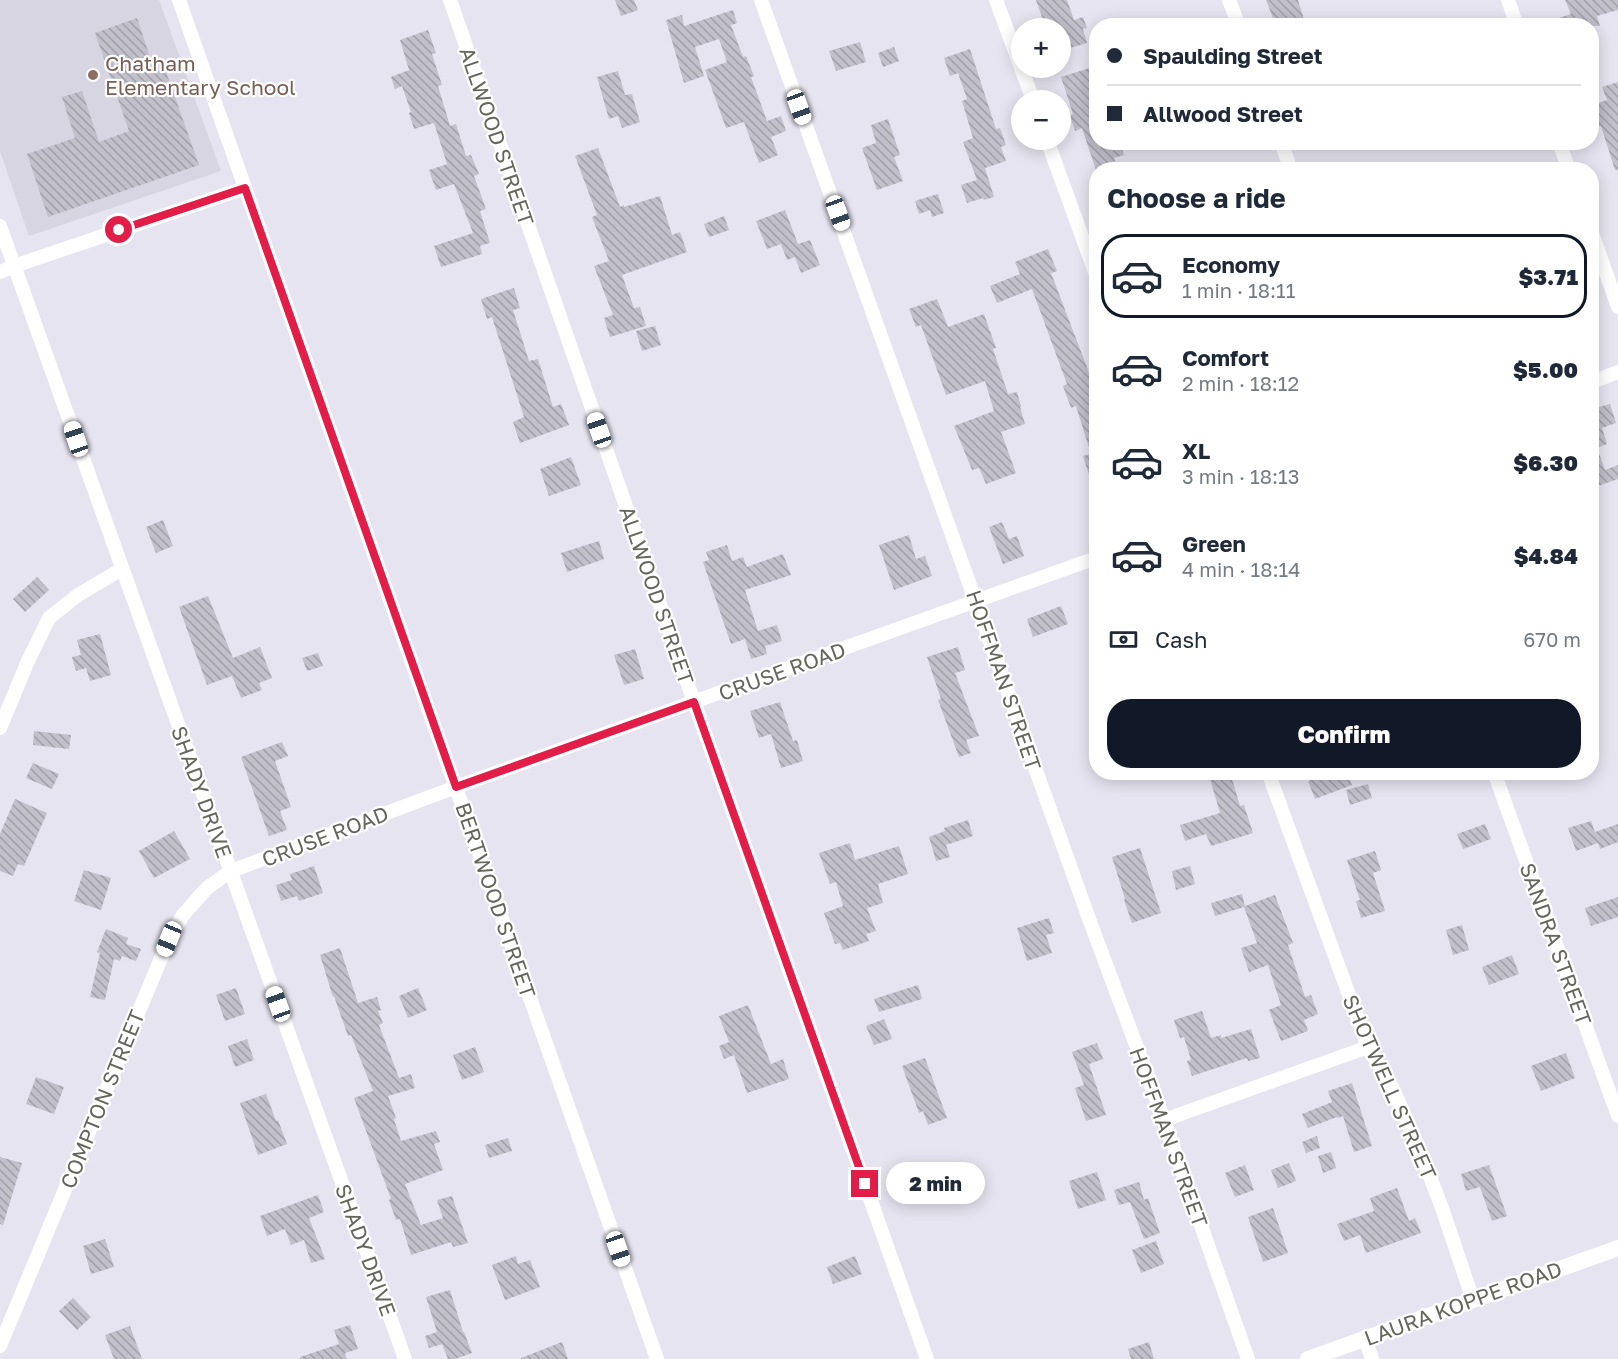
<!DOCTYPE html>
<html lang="en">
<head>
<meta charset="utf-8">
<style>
	:root { --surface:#fff; --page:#f2f2f3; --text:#1f2937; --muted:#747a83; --line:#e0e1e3; --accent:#111827 }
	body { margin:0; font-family:"Golos Text",sans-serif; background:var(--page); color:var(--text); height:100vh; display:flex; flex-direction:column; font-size:22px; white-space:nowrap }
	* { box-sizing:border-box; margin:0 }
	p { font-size:20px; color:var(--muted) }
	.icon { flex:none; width:33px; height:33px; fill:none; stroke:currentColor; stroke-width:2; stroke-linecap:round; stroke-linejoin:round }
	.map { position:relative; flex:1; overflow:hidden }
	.side { position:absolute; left:1089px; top:162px; width:510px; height:618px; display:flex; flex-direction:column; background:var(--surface); border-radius:24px; box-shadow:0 3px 15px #0003 }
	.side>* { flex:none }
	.hud { position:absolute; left:1089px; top:18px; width:510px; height:132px; border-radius:24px; box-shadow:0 3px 15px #0003; display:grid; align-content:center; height:132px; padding:0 18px; background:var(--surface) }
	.buttons { position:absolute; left:1011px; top:18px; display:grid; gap:12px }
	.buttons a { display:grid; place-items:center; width:60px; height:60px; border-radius:50%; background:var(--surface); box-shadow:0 3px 15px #0003; font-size:30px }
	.end { position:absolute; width:27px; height:27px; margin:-14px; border:8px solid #e11d48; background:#fff; box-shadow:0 0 0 3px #fff }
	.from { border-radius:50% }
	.bubble { position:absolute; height:42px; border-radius:21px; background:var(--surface); box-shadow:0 3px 15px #0003; font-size:20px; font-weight:800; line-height:42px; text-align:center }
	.car { position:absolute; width:18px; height:36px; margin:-18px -9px; border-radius:8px; box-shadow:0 0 4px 2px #0007; background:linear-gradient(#fff 24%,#345 0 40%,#fff 0 76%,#345 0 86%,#fff 0) }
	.hud b { display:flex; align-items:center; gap:21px; height:57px; font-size:22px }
	.hud b+b { border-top:2px solid var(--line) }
	.hud i { width:15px; height:15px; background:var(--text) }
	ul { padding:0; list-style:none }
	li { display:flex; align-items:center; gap:18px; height:84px; margin:0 12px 9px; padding:0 6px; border:3px solid transparent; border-radius:24px }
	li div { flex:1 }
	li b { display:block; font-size:22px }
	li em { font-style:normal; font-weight:800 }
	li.selected { border-color:var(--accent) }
	li>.icon { width:54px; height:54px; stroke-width:1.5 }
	h2 { padding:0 18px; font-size:27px; line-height:72px }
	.pay { display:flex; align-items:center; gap:15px; height:66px; padding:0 18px; font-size:22px }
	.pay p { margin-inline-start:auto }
	.primary-button { display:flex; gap:12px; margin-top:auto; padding:12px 18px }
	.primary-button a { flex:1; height:69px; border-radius:24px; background:var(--accent); color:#fff; font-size:24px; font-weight:800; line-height:69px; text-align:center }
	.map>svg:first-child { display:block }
	.education { fill:#d7d5e2 }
	.building { fill:url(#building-back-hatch) }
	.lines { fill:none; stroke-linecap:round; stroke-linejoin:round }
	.minor { stroke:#fff; stroke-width:14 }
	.tertiary { stroke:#fff; stroke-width:16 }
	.route { stroke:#e11d48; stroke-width:8 }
	.education-dot { fill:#8d6e63; stroke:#fff; stroke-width:2 }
	.labels { text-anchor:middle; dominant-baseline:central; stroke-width:4.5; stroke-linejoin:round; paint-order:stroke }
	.education-label { font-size:21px; fill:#785e54; stroke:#fff; text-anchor:start }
	.street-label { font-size:21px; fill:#66655c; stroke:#fff }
</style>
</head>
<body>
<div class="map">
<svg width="1618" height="1359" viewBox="0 0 1618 1359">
	<defs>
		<pattern id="building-back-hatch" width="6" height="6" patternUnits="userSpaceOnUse" patternTransform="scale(1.5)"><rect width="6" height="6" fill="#c1c0cb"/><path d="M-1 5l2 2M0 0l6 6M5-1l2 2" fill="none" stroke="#a1a0a8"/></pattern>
	</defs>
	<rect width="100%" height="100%" fill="#e6e4f0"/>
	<path class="education" d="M0 0H159L221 171 29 236 0 151Z"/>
	<path class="building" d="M615 0H634L638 10 621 16Z
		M1036 0H1067L1074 20 1083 17 1087 28 1083 29 1087 43 1060 51V28H1046Z
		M1266 0H1298L1306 26H1276Z
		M1565 0H1618V10L1597 16 1600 26H1545L1544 23 1571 14Z
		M733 10 737 23 731 25 743 57 746 56 754 76 751 77 767 121 781 116 786 131 771 137 778 155 759 163 744 122 726 128 705 70 727 62 719 39 695 47 704 76 684 83 666 20 682 15 684 26Z
		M137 18 155 72 165 69 199 165 48 217 27 154 75 138 62 97 82 91 99 142 129 131 95 33Z
		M428 30 436 53 432 54 442 85 438 86 450 126 456 124 466 156 471 155 479 174 474 176 486 209 480 211 490 243 480 246 482 254 441 267 434 246 473 233 454 184 436 190 429 170 447 164 434 123 414 129 409 113 411 112 402 86 395 89 391 77 409 70 400 40Z
		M860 42 866 62 836 71 829 51Z
		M894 47 899 61 883 67 878 53Z
		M970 49 996 129 1000 128 1006 145 1001 147 1006 161 985 168 994 197 984 200 983 198 967 203 961 185 977 180 963 142 973 138 962 101 967 99 958 73 950 76 944 58Z
		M1096 66V142H1120L1124 155 1114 158 1118 170H1096L1082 128 1075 131 1070 115 1073 114 1061 77Z
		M618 71 625 95 632 94 640 122 622 128 618 116 609 119 597 77Z
		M1618 82V170H1615L1601 126 1598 127 1592 105 1607 100 1602 87Z
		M888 119 900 155 894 157 903 181 877 190 862 148 876 143 871 125Z
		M598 148 620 207 624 205V207L660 196 672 235 680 232 687 252 622 275 634 308 640 307 646 326 610 337 604 318 613 315 594 266 609 261 592 217 597 215 575 156Z
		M938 194 944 213 932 217 930 210 919 214 915 201Z
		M785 210 798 244 810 240 820 265 801 273 795 257 787 260 781 244 767 249 756 221Z
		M724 216 729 230 709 237 704 224Z
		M1048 249 1057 271 1051 273 1096 391V490H1094L1083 456 1091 454 1076 406 1071 408 1063 386 1067 384 1032 289 997 303 990 286 1020 274 1015 262Z
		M514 288 520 308 513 310 529 361 538 359 553 407 561 404 569 425 520 443 513 422 524 417 492 317 487 319 481 299Z
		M937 299 948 327 984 314 996 348 993 349 1008 394 1017 392 1021 406 1020 407 1025 424 1001 432 1016 473 986 484 979 468 972 470 954 426 994 411 985 381 946 395 921 325 916 327 909 309Z
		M655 326 661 345 642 351 636 331Z
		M1594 404 1595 408 1610 404 1616 423 1602 428 1607 444 1597 448 1605 470 1618 465V479L1595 487 1592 477V405Z
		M571 457 581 485 549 496 540 469Z
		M163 520 173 546 156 553 146 527Z
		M1002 522 1009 539 1017 536 1024 556 1003 564 989 527Z
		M909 535 916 559 925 556 932 576 894 590 879 545Z
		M599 541 604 559 567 572 561 553Z
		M727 545 732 561 743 557 747 567 783 554 791 575 745 590 758 631 777 625 782 641 765 646 767 654 751 659 745 639 731 644 703 562 709 560 706 552Z
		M37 577 49 590 25 612 13 599Z
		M208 596 233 658 260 647 272 678 259 683 262 690 241 698 232 676 207 685 179 607Z
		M1061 606 1068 624 1033 637 1027 619Z
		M100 634 111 675 90 681 86 668 76 671 72 657 81 655 77 640Z
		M958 647 965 670 955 673 979 736 966 740 971 753 959 757 938 700 941 699 927 657Z
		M635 649 644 679 624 685 614 655Z
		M318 653 323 666 307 671 302 658Z
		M780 702 793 741 797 740 803 761 781 768 771 734 759 738 750 711Z
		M34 731 71 735 69 749 33 745Z
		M282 742 288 756 275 761 291 807 280 811 287 830 269 836 241 757Z
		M33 763 59 774 52 789 26 778Z
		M1208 772H1230L1240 806 1244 805 1253 833 1211 846 1206 834 1185 841 1180 825 1220 813Z
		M1332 772H1347L1352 785 1315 799 1308 781Z
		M1368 784 1372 798 1350 805 1346 790Z
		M15 799 47 813 24 866 18 864 13 876 0 871V834Z
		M968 820 973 836 946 845 950 857 936 861 929 837 945 831 944 828Z
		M1591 821 1595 832 1618 824V842L1600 849 1598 843 1576 851 1568 828Z
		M1485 824 1491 839 1463 849 1457 834Z
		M174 831 190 859 154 878 139 851Z
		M850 843 855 860 899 846 908 874 878 884 883 903 867 908 876 931 866 934 869 941 843 950 840 943 835 944 824 913 843 906 836 882 830 884 819 853Z
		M1140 848 1161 913 1132 923 1124 900 1125 899 1112 857Z
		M1375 851 1381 870 1373 873 1385 911 1361 918 1356 901 1360 900 1347 860Z
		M314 866 323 893 299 901 297 896 281 901 276 885 292 880 290 874Z
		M1190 866 1195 884 1176 890 1172 871Z
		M84 870 111 878 101 910 74 901Z
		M1242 894 1245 906 1275 895 1293 943 1288 945 1305 997 1311 995 1318 1014 1304 1020 1308 1031 1281 1041 1269 1010 1281 1005 1268 965 1249 972 1241 948 1257 943 1244 907 1215 916 1211 903Z
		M1618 897V917L1591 926 1585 908Z
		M1049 918 1054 933 1046 935 1052 953 1027 961 1017 928Z
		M1462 925 1469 950 1453 955 1446 930Z
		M106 929 128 938 126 944 141 949 136 961 122 956 120 961 114 959 105 1000 90 997 100 953 97 952Z
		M340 948 358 1003 377 997 381 1010 378 1011 383 1023 379 1025 399 1078 411 1074 415 1088 388 1096 396 1118 394 1119 401 1141 436 1131 440 1142 434 1144 443 1170 405 1184 421 1225 443 1218 437 1200 452 1196 468 1243 453 1247 451 1242 411 1255 400 1219 396 1220 389 1200 391 1199 354 1098 373 1091 351 1035 348 1036 334 996 333 997 320 955Z
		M1512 955 1519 974 1489 985 1482 967Z
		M918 985 922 999 879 1012 874 999Z
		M236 988 245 1014 225 1021 216 995Z
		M418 988 427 1010 408 1018 399 996Z
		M748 1005 771 1064 783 1059 789 1079 747 1093 734 1055 724 1059 719 1046 729 1042 719 1016Z
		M1202 1011 1211 1038 1221 1035V1038L1251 1029 1260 1058 1248 1061 1247 1058 1192 1076 1187 1061 1191 1060 1184 1037 1180 1038 1174 1020Z
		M884 1019 892 1039 874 1045 866 1026Z
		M247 1039 254 1060 235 1067 228 1046Z
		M1097 1043 1103 1059 1089 1064 1106 1115 1086 1121 1075 1088 1084 1085 1072 1052Z
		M475 1047 484 1072 462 1080 453 1055Z
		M1566 1053 1575 1078 1541 1091 1531 1066Z
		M925 1058 947 1118 928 1125 923 1111 919 1113 902 1066Z
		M36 1077 64 1087 54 1114 26 1104Z
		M1352 1083 1372 1146 1354 1152 1343 1116 1338 1118 1337 1117 1308 1128 1302 1114 1332 1102 1328 1091Z
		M266 1094 276 1121 278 1120 287 1144 258 1155 240 1103Z
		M1317 1136 1320 1148 1306 1153 1302 1142Z
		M508 1138 512 1151 489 1158 485 1145Z
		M1331 1152 1336 1168 1323 1173 1318 1156Z
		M0 1157 22 1163 3 1225 0 1224Z
		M1289 1163 1296 1181 1278 1188 1271 1170Z
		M1245 1165 1254 1190 1235 1197 1225 1173Z
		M1489 1165 1507 1216 1492 1221 1480 1187 1466 1191 1461 1174Z
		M1097 1172 1106 1200 1078 1209 1069 1181Z
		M1139 1182 1144 1200 1148 1198 1160 1233 1144 1239 1130 1202 1119 1205 1114 1190Z
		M1397 1188 1409 1221 1415 1218 1421 1233 1366 1253 1360 1235 1344 1241 1337 1224 1374 1211 1370 1198Z
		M318 1195 324 1212 309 1218 325 1259 311 1263 304 1240 291 1245 285 1229 267 1236 260 1216Z
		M1273 1208 1288 1253 1263 1262 1248 1217Z
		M105 1239 114 1267 91 1274 83 1246Z
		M1156 1241 1164 1264 1141 1273 1132 1250Z
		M516 1256 518 1264 530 1260 540 1287 505 1300 492 1265Z
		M855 1256 862 1274 833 1284 827 1267Z
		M450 1290 463 1332H464L472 1353 455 1359H448L442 1344 429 1348 425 1336 437 1332 426 1297Z
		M73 1298 91 1317 77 1330 59 1311Z
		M350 1325 358 1349 345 1353 347 1359H300V1357L339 1344 334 1330Z
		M130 1326 142 1359H114L105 1335Z
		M562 1342 568 1359H521V1358Z
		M1149 1342 1154 1359H1131L1128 1349Z"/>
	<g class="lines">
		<path class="minor" d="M179 0 657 1359
			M450 0 694 702 927 1359
			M761 0 1088 916 1164 1120 1248 1359
			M996 0 1033 100
			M1229 0 1239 26
			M1508 0 1517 26
			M1047 140 1096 275
			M1281 142 1291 170
			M1559 142 1569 170
			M0 226 405 1359
			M1592 233 1618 307
			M0 272 14 266 245 188
			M1592 382 1618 372
			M0 728 28 661 49 618 78 595 122 569
			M1268 772 1368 1047 1394 1091 1420 1151 1442 1208 1473 1300
			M1494 772 1618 1116
			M1164 1120 1368 1047
			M1365 1338 1372 1359
			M0 1346 169 939 183 915 207 888 231 871 456 787 1096 558"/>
		<path class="tertiary" d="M1308 1359 1618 1248"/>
	</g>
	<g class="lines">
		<path class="route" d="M119 230 245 188 456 787 694 702 865 1184"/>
	</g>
	<circle class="education-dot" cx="93" cy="75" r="6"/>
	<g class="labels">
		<g class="education-label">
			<text x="105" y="63">Chatham<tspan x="105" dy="24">Elementary School</tspan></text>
		</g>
		<g class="street-label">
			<text transform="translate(497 136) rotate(71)">ALLWOOD STREET</text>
			<text transform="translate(657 595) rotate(71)">ALLWOOD STREET</text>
			<text transform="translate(782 671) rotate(-20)">CRUSE ROAD</text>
			<text transform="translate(1004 680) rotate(71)">HOFFMAN STREET</text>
			<text transform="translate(202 792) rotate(70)">SHADY DRIVE</text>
			<text transform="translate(325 836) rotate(-21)">CRUSE ROAD</text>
			<text transform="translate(496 900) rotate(71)">BERTWOOD STREET</text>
			<text transform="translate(1556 944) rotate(70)">SANDRA STREET</text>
			<text transform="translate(1390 1087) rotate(66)">SHOTWELL STREET</text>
			<text transform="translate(102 1099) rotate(-68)">COMPTON STREET</text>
			<text transform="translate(1169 1137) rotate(70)">HOFFMAN STREET</text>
			<text transform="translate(366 1250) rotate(70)">SHADY DRIVE</text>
			<text transform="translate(1463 1303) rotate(-20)">LAURA KOPPE ROAD</text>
		</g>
	</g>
</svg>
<div class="buttons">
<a>+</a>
<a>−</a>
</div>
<i class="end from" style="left:119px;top:230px"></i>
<i class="end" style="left:865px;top:1184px"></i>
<div class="bubble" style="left:886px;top:1162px;width:99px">2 min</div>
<i class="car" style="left:799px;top:107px;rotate:160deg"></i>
<i class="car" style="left:838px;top:213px;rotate:160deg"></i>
<i class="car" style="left:599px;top:430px;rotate:341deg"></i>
<i class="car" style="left:76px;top:439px;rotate:341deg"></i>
<i class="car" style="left:169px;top:939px;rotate:202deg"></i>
<i class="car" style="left:278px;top:1004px;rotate:340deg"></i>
<i class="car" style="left:618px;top:1249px;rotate:161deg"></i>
<div class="hud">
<b><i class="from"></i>Spaulding Street</b>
<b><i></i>Allwood Street</b>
</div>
<section class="side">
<h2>Choose a ride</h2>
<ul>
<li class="selected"><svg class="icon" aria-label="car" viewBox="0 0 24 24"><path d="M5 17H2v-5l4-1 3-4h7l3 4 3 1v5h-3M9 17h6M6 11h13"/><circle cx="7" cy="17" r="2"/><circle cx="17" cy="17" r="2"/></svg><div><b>Economy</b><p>1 min · 18:11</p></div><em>$3.71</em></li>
<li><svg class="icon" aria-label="car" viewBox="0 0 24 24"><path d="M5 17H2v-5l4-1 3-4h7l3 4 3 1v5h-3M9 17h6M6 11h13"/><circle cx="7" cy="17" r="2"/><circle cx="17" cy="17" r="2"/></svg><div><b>Comfort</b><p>2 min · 18:12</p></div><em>$5.00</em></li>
<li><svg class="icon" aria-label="car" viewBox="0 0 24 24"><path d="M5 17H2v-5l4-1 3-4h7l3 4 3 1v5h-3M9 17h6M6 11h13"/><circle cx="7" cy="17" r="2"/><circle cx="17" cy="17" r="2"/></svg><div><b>XL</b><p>3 min · 18:13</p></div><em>$6.30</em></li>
<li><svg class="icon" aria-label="car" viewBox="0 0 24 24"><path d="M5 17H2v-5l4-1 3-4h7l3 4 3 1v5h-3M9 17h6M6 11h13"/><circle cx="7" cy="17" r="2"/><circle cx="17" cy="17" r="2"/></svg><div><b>Green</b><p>4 min · 18:14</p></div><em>$4.84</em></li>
</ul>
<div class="pay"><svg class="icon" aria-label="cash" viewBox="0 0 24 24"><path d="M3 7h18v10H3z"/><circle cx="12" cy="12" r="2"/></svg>Cash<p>670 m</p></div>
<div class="primary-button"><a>Confirm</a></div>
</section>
</div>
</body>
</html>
